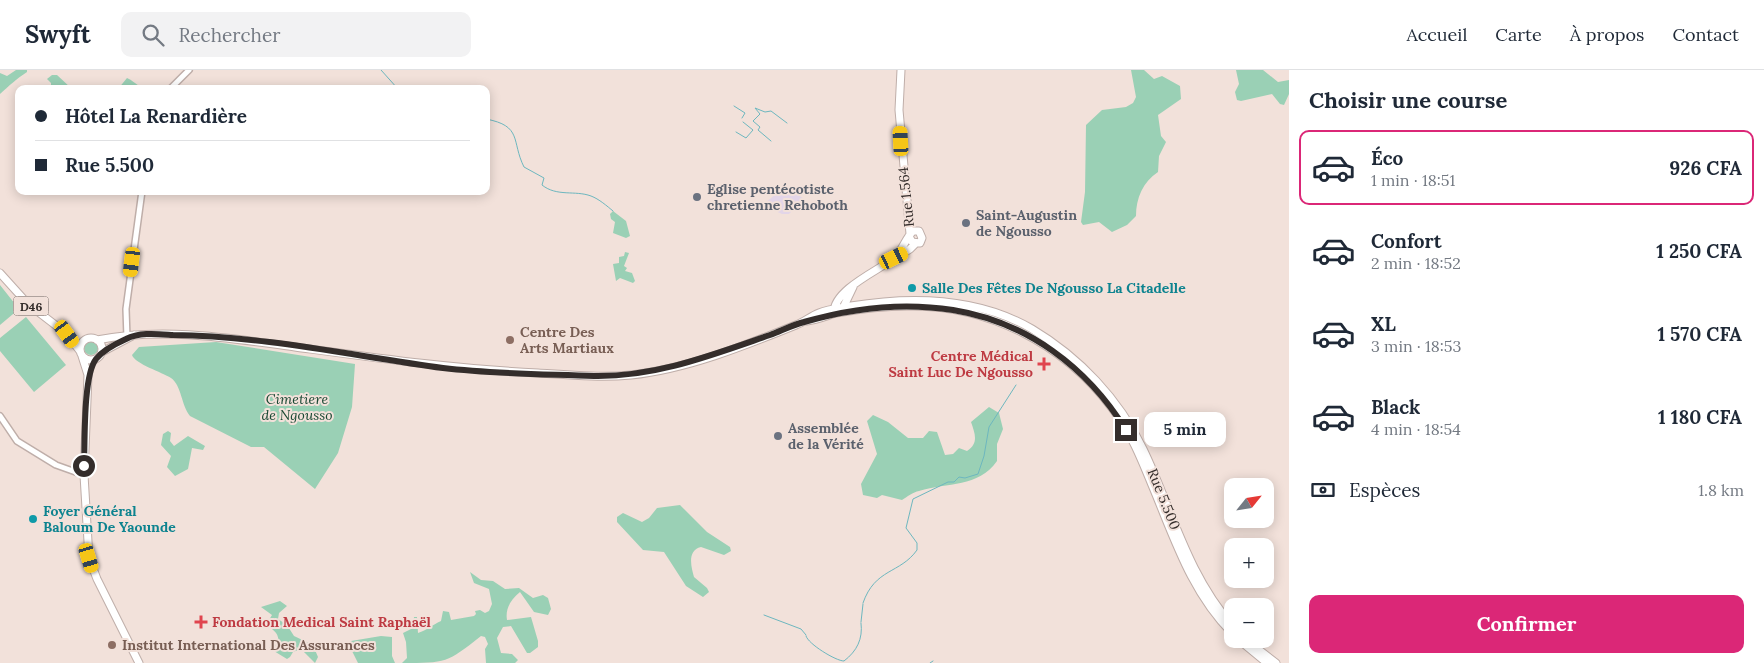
<!DOCTYPE html>
<html lang="fr">
<head>
<meta charset="utf-8">
<style>
	:root { --surface:#fff; --page:#f2f2f3; --text:#1f2937; --muted:#747a83; --line:#e0e1e3; --accent:#db2777 }
	body { margin:0; font-family:Lora,serif; background:var(--page); color:var(--text); height:100vh; display:flex; flex-direction:column; font-size:19px; white-space:nowrap }
	* { box-sizing:border-box; margin:0 }
	p { font-size:16px; color:var(--muted) }
	.icon { flex:none; width:28px; height:28px; fill:none; stroke:currentColor; stroke-width:2; stroke-linecap:round; stroke-linejoin:round }
	.map { position:relative; flex:1; overflow:hidden }
	.side { display:flex; flex-direction:column; background:var(--surface); width:475px }
	.side>* { flex:none }
	.banner { position:absolute; left:15px; top:15px; width:475px; height:110px; border-radius:10px; box-shadow:0 2px 12px #0003; display:grid; align-content:center; height:110px; padding:0 20px; background:var(--surface) }
	.needle { width:32px; rotate:60deg }
	.fabs { position:absolute; left:1224px; top:408px; display:grid; gap:10px }
	.fabs a { display:grid; place-items:center; width:50px; height:50px; border-radius:10px; background:var(--surface); box-shadow:0 2px 12px #0003; font-size:25px }
	.end { position:absolute; width:22px; height:22px; margin:-11px; border:6px solid #342d2b; background:#fff; box-shadow:0 0 0 2px #fff }
	.from { border-radius:50% }
	.bubble { position:absolute; height:35px; border-radius:10px; background:var(--surface); box-shadow:0 2px 12px #0003; font-size:16px; font-weight:800; line-height:35px; text-align:center }
	.car { position:absolute; width:15px; height:30px; margin:-15px -8px; border-radius:6px; box-shadow:0 0 4px 1px #0007; background:linear-gradient(#f5c518 24%,#345 0 40%,#f5c518 0 76%,#345 0 86%,#f5c518 0) }
	.banner b { display:flex; align-items:center; gap:18px; height:48px; font-size:19px }
	.banner b+b { border-top:1px solid var(--line) }
	.banner i { width:12px; height:12px; background:var(--text) }
	ul { padding:0; list-style:none }
	li { display:flex; align-items:center; gap:15px; height:75px; margin:0 10px 8px; padding:0 10px; border:2px solid transparent; border-radius:10px }
	li div { flex:1 }
	li b { display:block; font-size:19px }
	li em { font-style:normal; font-weight:800 }
	li.on { border-color:var(--accent) }
	li>.icon { width:45px; height:45px; stroke-width:1.5 }
	h2 { padding:0 20px; font-size:22px; line-height:60px }
	.pay { display:flex; align-items:center; gap:12px; height:55px; padding:0 20px; font-size:19px }
	.pay p { margin-inline-start:auto }
	.button { display:flex; gap:10px; margin-top:auto; padding:10px 20px }
	.button a { flex:1; height:58px; border-radius:10px; background:var(--accent); color:#fff; font-size:20px; font-weight:800; line-height:58px; text-align:center }
	header { display:flex; align-items:center; gap:30px; box-sizing:border-box; height:70px; padding:0 25px; background:var(--surface); border-bottom:1px solid var(--line) }
	header strong { font-size:24px }
	nav { display:flex; gap:28px; margin-inline-start:auto; font-size:18px }
	.search { width:350px; height:45px; background:var(--page); display:flex; align-items:center; gap:12px; box-sizing:border-box; padding:0 18px; border-radius:10px; color:var(--muted); font-size:19px }
	main { display:flex; flex:1; min-height:0 }
	.map>svg:first-child { display:block }
	.medical { fill:#e3d5e8 }
	.green { fill:#9ad0b5 }
	.lines { fill:none; stroke-linecap:round; stroke-linejoin:round }
	.stream { stroke:#6db7bf; stroke-width:1 }
	.minor-casing { stroke:#bfaea9; stroke-width:8 }
	.major-casing { stroke:#bfaea9; stroke-width:9 }
	.minor { stroke:#fff; stroke-width:5 }
	.major { stroke:#fff; stroke-width:7 }
	.route { stroke:#342d2b; stroke-width:6 }
	.worship-dot { fill:#6b7280; stroke:#f2e1da; stroke-width:2 }
	.culture-dot { fill:#0f9aa8; stroke:#f2e1da; stroke-width:2 }
	.education-dot { fill:#8d6e63; stroke:#f2e1da; stroke-width:2 }
	.health-dot { fill:#e0444e; stroke:#f2e1da; stroke-width:2 }
	.labels { text-anchor:middle; dominant-baseline:central; stroke-width:4; stroke-linejoin:round; paint-order:stroke }
	.shield { fill:#f2e1da; stroke:#6d6360; stroke-width:1 }
	.shield-label { font-size:12px; font-weight:bold; fill:#342d2b }
	.worship-label { font-size:14px; font-weight:bold; fill:#5b616d; stroke:#f2e1da; text-anchor:start }
	.street-label { font-size:14px; fill:#342d2b; stroke:#f2e1da }
	.culture-label { font-size:14px; font-weight:bold; fill:#0d838f; stroke:#f2e1da; text-anchor:start }
	.education-label { font-size:14px; font-weight:bold; fill:#785e54; stroke:#f2e1da; text-anchor:start }
	.health-label { font-size:14px; font-weight:bold; fill:#be3a42; stroke:#f2e1da; text-anchor:end }
	.park-label { font-size:14px; font-style:italic; fill:#174732; stroke:#f2e1da }
</style>
</head>
<body>
<header>
<strong>Swyft</strong>
<div class="search"><svg class="icon" aria-label="search" viewBox="0 0 24 24"><circle cx="10" cy="10" r="6"/><path d="M15 15l6 6"/></svg>Rechercher</div>
<nav><a>Accueil</a><a>Carte</a><a>À propos</a><a>Contact</a></nav>
</header>
<main>
<div class="map">
<svg width="1289" height="593" viewBox="0 0 1289 593">
	<rect width="100%" height="100%" fill="#f2e1da"/>
	<path class="medical" d="M785 116 804 129 789 144H782L763 135Z"/>
	<path class="green" d="M16 0H27V2C16 9 9 16 0 24V3L7 6Z
		M1131 0H1144L1154 9 1162 6 1180 16 1181 29 1158 45 1161 66 1166 72 1159 86 1158 102C1143 112 1136 128 1136 146L1127 155 1112 162 1099 152 1083 155 1081 152 1085 122 1086 55 1102 40 1126 37 1133 33 1136 27Z
		M1236 0H1263L1278 12 1289 10V24L1284 35 1280 34 1272 24 1241 31 1237 30 1235 22 1239 14Z
		M52 5H57L71 18 51 19V13L47 9Z
		M127 8C130 9 141 17 143 19H118Z
		M613 141 626 151 630 166 626 168 613 163 615 152 611 149 610 144Z
		M625 182 629 183 624 196 627 198 625 201 632 203 635 211 633 213 620 208 616 211 613 194 619 193V187L624 186Z
		M0 215 19 239 0 255Z
		M26 247 66 295 34 322 0 281V268Z
		M84 278a7 7 0 1 1 14 0a7 7 0 1 1-14 0Z
		M216 272 355 294 352 337 338 383 315 419 264 377H251L190 346C181 335 182 316 171 308 162 302 135 294 132 285L139 277Z
		M989 337 999 343 1003 359 997 374V391C978 418 948 412 919 421 913 422 907 427 902 430L882 425 877 428 863 425 861 414 877 384 867 351 873 345 888 352 908 368H923L929 361 937 362 945 385 953 384 959 378 967 381C979 373 975 364 971 352Z
		M168 361 171 363 170 371 174 376 188 366 205 376 203 380 192 378 188 399 175 406 167 397 171 386 161 375 163 364Z
		M680 435 707 462 730 477 731 481 724 485 701 477C687 480 691 497 694 507L707 518 709 522 703 527 686 516 664 482 643 480 617 452V447L623 443 642 452 649 448 657 438Z
		M470 502 481 510 493 511 505 519 519 518 533 528 543 525 548 528 551 539 548 545 534 542 520 522C511 529 505 539 507 550L531 547 538 571V577L530 583H527L511 556 503 557 497 568 501 583 512 584 518 590 515 593H486L485 579 488 574 485 567 481 566C447 593 446 593 402 593L407 588 406 572 403 563 413 558 414 547H417L418 563C427 560 432 555 441 551L443 541 449 542 451 550 474 546 476 544 475 541 480 540 485 543 489 541 492 534 489 519 474 513Z
		M280 531 287 536 279 543 278 549 287 555 294 566 313 575 318 587 315 593 301 579 293 582 290 587 287 589 269 578 278 573C280 564 273 559 266 555L272 545 261 537Z
		M381 566 392 567V586L395 593H358L350 577 351 571Z"/>
	<g class="lines">
		<path class="stream" d="M381 0 398 19
			M734 36 745 43 742 48
			M486 49C523 56 511 71 524 97L544 108 542 115C557 127 575 120 591 126 599 129 607 136 613 141
			M736 62 746 68 753 60 743 52
			M771 71 758 60 760 57 753 51 760 44 755 38 765 42 771 41 787 53
			M863 533C875 498 900 504 917 480V473L906 458 913 429 948 412H954L959 407 965 408 978 404 984 386 989 357 1016 315
			M764 545 801 559 806 565
			M861 552 863 534
			M806 566C808 574 836 591 844 591 857 581 863 569 861 553
			M930 593 933 591"/>
		<g class="minor-casing">
			<path id="minor" d="M170 19 189 0
				M127 268 126 239 142 121
				M0 346 17 371 56 395 84 405"/>
		</g>
		<g class="major-casing">
			<path id="major" d="M901 0 899 40 910 164
				M899 186 910 179 915 174
				M0 203 28 234 67 264 80 281
				M842 240 853 217
				M834 242C834 220 877 201 893 189 902 182 905 169 913 161H919L922 168 920 173 912 172 909 166
				M807 251C817 250 826 246 836 243 859 239 884 236 907 236 988 234 1064 274 1112 338 1130 361 1141 388 1152 415 1174 467 1191 522 1232 563
				M80 279a11 11 0 1 1 22 0a11 11 0 1 1-22 0Z
				M97 270C163 257 229 268 295 277 377 288 455 299 538 303 569 305 601 308 631 305 687 299 744 276 796 255 804 252 811 246 819 243 829 239 840 238 851 236 912 226 977 227 1032 259 1079 287 1119 329 1143 379 1172 439 1187 504 1232 555
				M102 282 134 265
				M82 286 88 305 84 405 89 488 97 509 139 593
				M1238 569 1267 593
				M1245 569 1276 593"/>
		</g>
		<use href="#minor" class="minor"/>
		<use href="#major" class="major"/>
	</g>
	<g class="lines">
		<path class="route" d="M84 396C85 371 83 306 96 289 103 280 115 274 126 269 140 262 157 264 173 265 264 266 354 286 443 298 493 304 544 304 594 306 656 307 712 285 770 265 781 261 792 255 804 252 852 238 903 232 953 240 1027 252 1087 297 1126 360"/>
	</g>
	<g class="worship-dot">
		<circle cx="697" cy="127" r="5"/>
		<circle cx="966" cy="153" r="5"/>
		<circle cx="778" cy="366" r="5"/>
	</g>
	<g class="culture-dot">
		<circle cx="912" cy="218" r="5"/>
		<circle cx="33" cy="449" r="5"/>
	</g>
	<g class="education-dot">
		<circle cx="510" cy="270" r="5"/>
		<circle cx="112" cy="575" r="5"/>
	</g>
	<g class="health-dot">
		<path d="M1041.5 286.5h5v5h5v5h-5v5h-5v-5h-5v-5h5z"/>
		<path d="M198.5 544.5h5v5h5v5h-5v5h-5v-5h-5v-5h5z"/>
	</g>
	<g class="labels">
		<rect class="shield" x="13.5" y="226.5" width="35" height="19" rx="4"/>
		<g class="shield-label">
			<text x="31" y="236">D46</text>
		</g>
		<g class="worship-label">
			<text x="707" y="119">Eglise pentécotiste<tspan x="707" dy="16">chretienne Rehoboth</tspan></text>
			<text x="976" y="145">Saint-Augustin<tspan x="976" dy="16">de Ngousso</tspan></text>
			<text x="788" y="358">Assemblée<tspan x="788" dy="16">de la Vérité</tspan></text>
		</g>
		<g class="street-label">
			<text transform="translate(906 127) rotate(-96)">Rue 1.564</text>
			<text transform="translate(1164 429) rotate(68)">Rue 5.500</text>
		</g>
		<g class="culture-label">
			<text x="922" y="218">Salle Des Fêtes De Ngousso La Citadelle</text>
			<text x="43" y="441">Foyer Général<tspan x="43" dy="16">Baloum De Yaounde</tspan></text>
		</g>
		<g class="education-label">
			<text x="520" y="262">Centre Des<tspan x="520" dy="16">Arts Martiaux</tspan></text>
			<text x="122" y="575">Institut International Des Assurances</text>
		</g>
		<g class="health-label">
			<text x="1033" y="286">Centre Médical<tspan x="1033" dy="16">Saint Luc De Ngousso</tspan></text>
			<text x="212" y="552" text-anchor="start">Fondation Medical Saint Raphaël</text>
		</g>
		<g class="park-label">
			<text x="297" y="329">Cimetiere<tspan x="297" dy="16">de Ngousso</tspan></text>
		</g>
	</g>
</svg>
<div class="fabs">
<a><svg class="needle" viewBox="-14 -14 28 28"><path d="M0-13l5 13h-10z" fill="#e53935"/><path d="M0 13l5-13h-10z" fill="#747a83"/></svg></a>
<a>+</a>
<a>−</a>
</div>
<i class="end from" style="left:84px;top:396px"></i>
<i class="end" style="left:1126px;top:360px"></i>
<div class="bubble" style="left:1144px;top:342px;width:82px">5 min</div>
<i class="car" style="left:901px;top:71px;rotate:357deg"></i>
<i class="car" style="left:894px;top:188px;rotate:64deg"></i>
<i class="car" style="left:132px;top:192px;rotate:187deg"></i>
<i class="car" style="left:67px;top:264px;rotate:144deg"></i>
<i class="car" style="left:89px;top:488px;rotate:163deg"></i>
<div class="banner">
<b><i class="from"></i>Hôtel La Renardière</b>
<b><i></i>Rue 5.500</b>
</div>
</div>
<section class="side">
<h2>Choisir une course</h2>
<ul>
<li class="on"><svg class="icon" aria-label="car" viewBox="0 0 24 24"><path d="M5 17H2v-5l4-1 3-4h7l3 4 3 1v5h-3M9 17h6M6 11h13"/><circle cx="7" cy="17" r="2"/><circle cx="17" cy="17" r="2"/></svg><div><b>Éco</b><p>1 min · 18:51</p></div><em>926 CFA</em></li>
<li><svg class="icon" aria-label="car" viewBox="0 0 24 24"><path d="M5 17H2v-5l4-1 3-4h7l3 4 3 1v5h-3M9 17h6M6 11h13"/><circle cx="7" cy="17" r="2"/><circle cx="17" cy="17" r="2"/></svg><div><b>Confort</b><p>2 min · 18:52</p></div><em>1 250 CFA</em></li>
<li><svg class="icon" aria-label="car" viewBox="0 0 24 24"><path d="M5 17H2v-5l4-1 3-4h7l3 4 3 1v5h-3M9 17h6M6 11h13"/><circle cx="7" cy="17" r="2"/><circle cx="17" cy="17" r="2"/></svg><div><b>XL</b><p>3 min · 18:53</p></div><em>1 570 CFA</em></li>
<li><svg class="icon" aria-label="car" viewBox="0 0 24 24"><path d="M5 17H2v-5l4-1 3-4h7l3 4 3 1v5h-3M9 17h6M6 11h13"/><circle cx="7" cy="17" r="2"/><circle cx="17" cy="17" r="2"/></svg><div><b>Black</b><p>4 min · 18:54</p></div><em>1 180 CFA</em></li>
</ul>
<div class="pay"><svg class="icon" aria-label="cash" viewBox="0 0 24 24"><path d="M3 7h18v10H3z"/><circle cx="12" cy="12" r="2"/></svg>Espèces<p>1.8 km</p></div>
<div class="button"><a>Confirmer</a></div>
</section>
</main>
</body>
</html>
